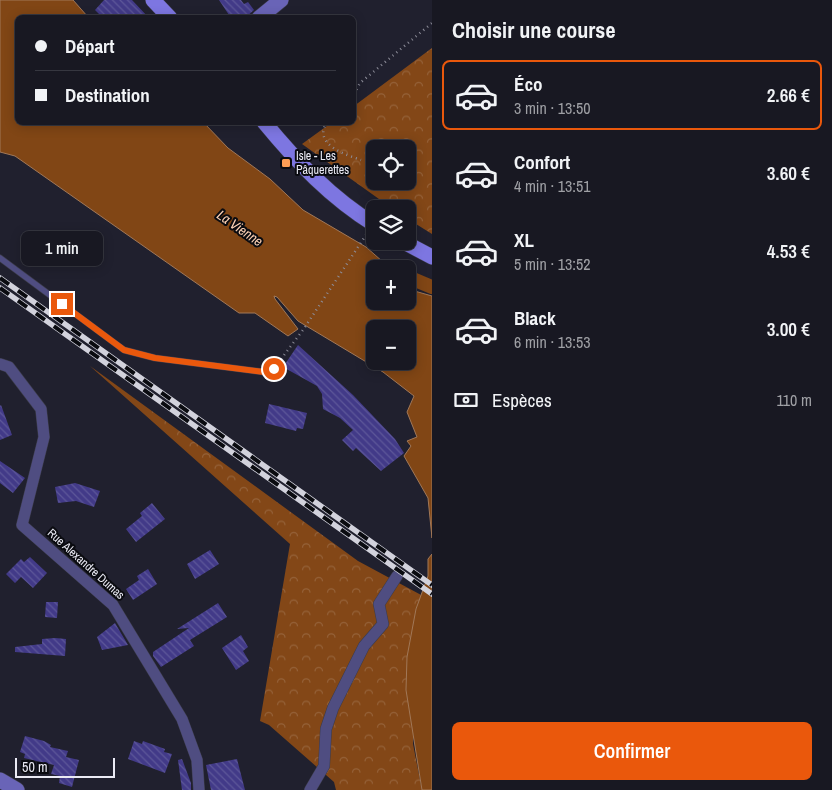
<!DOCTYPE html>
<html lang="fr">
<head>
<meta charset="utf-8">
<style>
	:root { --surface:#181822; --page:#25252f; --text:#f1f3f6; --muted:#9fa0a5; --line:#363740; --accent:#ea580c }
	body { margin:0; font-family:"Archivo Narrow",sans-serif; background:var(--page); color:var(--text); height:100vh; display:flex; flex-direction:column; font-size:19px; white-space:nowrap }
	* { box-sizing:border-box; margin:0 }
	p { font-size:16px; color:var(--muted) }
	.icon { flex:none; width:28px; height:28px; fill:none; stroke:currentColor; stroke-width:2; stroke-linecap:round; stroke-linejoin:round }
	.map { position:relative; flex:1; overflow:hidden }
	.sheet { display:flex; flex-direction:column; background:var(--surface); width:400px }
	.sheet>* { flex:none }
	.guide { position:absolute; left:15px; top:15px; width:341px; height:110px; border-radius:8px; box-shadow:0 2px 12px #0003,0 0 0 1px var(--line); display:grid; align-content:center; height:110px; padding:0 20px; background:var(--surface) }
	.controls { position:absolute; left:366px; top:140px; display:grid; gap:10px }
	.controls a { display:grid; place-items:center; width:50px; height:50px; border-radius:8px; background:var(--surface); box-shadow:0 2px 12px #0003,0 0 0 1px var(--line); font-size:25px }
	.scale { position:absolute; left:15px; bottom:12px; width:100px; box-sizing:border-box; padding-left:5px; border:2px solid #ebebf5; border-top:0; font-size:14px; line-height:18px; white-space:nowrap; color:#ebebf5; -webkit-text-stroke:4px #0a0b10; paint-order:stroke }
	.end { position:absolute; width:22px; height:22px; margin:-11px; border:6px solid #ea580c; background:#fff; box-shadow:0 0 0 2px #fff }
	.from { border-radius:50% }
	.bubble { position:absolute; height:35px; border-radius:8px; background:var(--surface); box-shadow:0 2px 12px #0003,0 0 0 1px var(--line); font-size:16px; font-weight:600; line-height:35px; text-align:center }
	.guide b { display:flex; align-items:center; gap:18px; height:48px; font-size:19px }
	.guide b+b { border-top:1px solid var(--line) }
	.guide i { width:12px; height:12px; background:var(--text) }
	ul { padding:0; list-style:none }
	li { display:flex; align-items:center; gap:15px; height:70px; margin:0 10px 8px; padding:0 10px; border:2px solid transparent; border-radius:8px }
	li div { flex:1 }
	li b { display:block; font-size:19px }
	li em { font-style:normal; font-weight:600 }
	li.current { border-color:var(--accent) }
	li>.icon { width:45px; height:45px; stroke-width:1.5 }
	h2 { padding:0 20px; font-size:22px; line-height:60px }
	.pay { display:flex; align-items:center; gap:12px; height:55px; padding:0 20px; font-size:19px }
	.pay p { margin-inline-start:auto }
	.cta { display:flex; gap:10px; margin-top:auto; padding:10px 20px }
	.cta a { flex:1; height:58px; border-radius:8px; background:var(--accent); color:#fff; font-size:20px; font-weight:600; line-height:58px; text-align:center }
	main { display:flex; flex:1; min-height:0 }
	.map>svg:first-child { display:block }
	.forest { fill:url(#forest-crowns); fill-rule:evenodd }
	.water { fill:#814615; stroke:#a17858; fill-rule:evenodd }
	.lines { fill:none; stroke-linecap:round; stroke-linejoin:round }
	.canal { stroke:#814615; stroke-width:14 }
	.building { fill:url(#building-back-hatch) }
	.service-casing { stroke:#3c3c4a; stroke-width:7 }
	.minor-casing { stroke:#3c3c4a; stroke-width:12 }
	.secondary-casing { stroke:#3c3c4a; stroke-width:16 }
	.primary-casing { stroke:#3c3c4a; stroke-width:16 }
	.path { stroke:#8e8e9a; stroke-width:2.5; stroke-dasharray:1 4; stroke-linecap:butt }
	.service { stroke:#4f4d81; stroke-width:5.5 }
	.minor { stroke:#4f4d81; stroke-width:11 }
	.secondary { stroke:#6964b7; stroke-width:15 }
	.primary { stroke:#7d76e1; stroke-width:15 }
	.rail-casing { stroke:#d2d2dc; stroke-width:5.5 }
	.rail { stroke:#0a0b10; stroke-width:4; stroke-dasharray:11; stroke-linecap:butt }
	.route { stroke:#ea580c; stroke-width:6 }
	.poi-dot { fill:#fd9d55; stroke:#0a0b10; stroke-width:2 }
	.labels { text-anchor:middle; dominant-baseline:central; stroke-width:4; stroke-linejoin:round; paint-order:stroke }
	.poi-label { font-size:12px; fill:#ebebf5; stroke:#0a0b10; text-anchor:start }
	.street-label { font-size:12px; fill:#ebebf5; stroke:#0a0b10 }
	.water-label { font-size:14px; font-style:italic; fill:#fcd1b4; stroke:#0a0b10 }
</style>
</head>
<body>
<main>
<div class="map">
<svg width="432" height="790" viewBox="0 0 432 790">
	<defs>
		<pattern id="forest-crowns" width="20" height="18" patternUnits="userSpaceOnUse" patternTransform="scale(1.25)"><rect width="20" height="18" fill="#834717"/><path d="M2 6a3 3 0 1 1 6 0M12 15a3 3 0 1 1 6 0" fill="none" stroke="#956239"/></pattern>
		<pattern id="building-back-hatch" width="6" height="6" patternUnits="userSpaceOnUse" patternTransform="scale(1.25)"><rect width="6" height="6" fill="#423a88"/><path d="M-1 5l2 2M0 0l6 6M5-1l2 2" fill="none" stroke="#5d5799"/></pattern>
	</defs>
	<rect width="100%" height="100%" fill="#20202e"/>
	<path class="forest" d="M432 48V234L408 219V209H393L302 144 331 123 354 122V106ZM375 149H408V181H375Z
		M90 366 358 561 423 596 416 609 413 744 422 790H336L334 782 269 725 260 721 290 544Z"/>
	<path class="water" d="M0 0H73L88 17 18 18V122L204 123 228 148 270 179 303 210 366 247 391 269H375V301H408V285L411 290 432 296V538L428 498 404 456 411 446 407 441 417 437 407 412 414 396 383 372 298 321 277 297 274 296 275 299 298 329 288 336 255 313H239L15 156 0 152ZM375 329H408V361H375Z
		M432 554V790H422L406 690 407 657 416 609 428 576V559Z"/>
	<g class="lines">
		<path class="canal" d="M408 277 432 287"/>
	</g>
	<path class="building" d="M104 0H132L149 18H103L95 10Z
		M219 0H241L244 4 248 2 254 10 245 18H231Z
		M298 345 353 395 395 439 404 453 381 471 356 448 353 451 342 440 353 430 340 418 323 409 322 394 317 386 283 367Z
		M269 404 307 413 303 429 297 428 296 431 265 423Z
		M1 405 12 435 0 440V406Z
		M0 461 25 478 13 493 0 483Z
		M75 483 100 491 94 507 76 501 58 503 55 487Z
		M152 503 165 519 136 542 126 529 142 516 140 513Z
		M210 550 219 564 195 579 187 564Z
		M30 557 47 573 33 588 21 577 15 583 6 574 21 559 24 562Z
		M148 569 157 584 133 600 126 589 139 580 137 576Z
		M46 602H58L57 618 45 617Z
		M218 603 227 617 190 640 194 646 161 667 153 656V652L189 628 177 629Z
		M115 623 128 645 102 650 97 637Z
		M241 635 248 647 243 651 249 661 236 670 222 648Z
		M55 638 66 639 65 656 15 652V647L42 644V639Z
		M25 736 44 741 51 745 50 747 68 751 66 757 79 760 72 787 59 783 60 776 51 774 54 765 24 758 25 754 20 752Z
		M134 741 142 744 143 741 165 749 164 752 172 754 165 773 128 759Z
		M182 759 191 783V790H182L178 760Z
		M237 759 245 790H211L206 765Z"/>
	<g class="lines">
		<g class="service-casing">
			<path id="service" d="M0 258 124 350 155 358 264 372 274 369"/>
		</g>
		<g class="minor-casing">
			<path id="minor" d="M0 364 9 367 41 409 44 437 22 525 113 605 182 719 197 760 199 790
				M310 790 324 766 326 729 333 708 364 646 383 624 379 604 397 576"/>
		</g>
		<g class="secondary-casing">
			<path id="secondary" d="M259 18 281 0
				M0 780 17 790"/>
		</g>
		<g class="primary-casing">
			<path id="primary" d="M153 0 170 18
				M264 122C297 162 331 198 375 225
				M402 241 432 257"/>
		</g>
		<path class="path" d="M354 94 360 83 432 23
			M327 122C312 145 347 155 361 160
			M278 363 303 330 366 235"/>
		<use href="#service" class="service"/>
		<use href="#minor" class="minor"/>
		<use href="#secondary" class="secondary"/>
		<use href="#primary" class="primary"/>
		<g class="rail-casing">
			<path id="rail" d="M0 278 432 585
				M0 288 432 594"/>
		</g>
		<use href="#rail" class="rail"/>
	</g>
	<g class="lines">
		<path class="route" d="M62 304 124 350 155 358 264 372 274 369"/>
	</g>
	<rect class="poi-dot" x="281" y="158" width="10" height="10" rx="2.5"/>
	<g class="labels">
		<g class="poi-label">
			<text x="296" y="156">Isle - Les<tspan x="296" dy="14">Pâquerettes</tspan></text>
		</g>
		<g class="street-label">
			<text transform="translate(86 564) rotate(42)">Rue Alexandre Dumas</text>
		</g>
		<g class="water-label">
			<text transform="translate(240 228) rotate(35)">La Vienne</text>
		</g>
	</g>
</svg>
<div class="controls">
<a><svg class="icon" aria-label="locate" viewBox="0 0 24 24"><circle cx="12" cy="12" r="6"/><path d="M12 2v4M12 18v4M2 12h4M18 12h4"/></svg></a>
<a><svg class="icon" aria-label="layers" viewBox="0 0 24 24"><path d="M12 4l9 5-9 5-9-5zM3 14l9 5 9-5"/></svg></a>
<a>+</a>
<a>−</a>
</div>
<div class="scale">50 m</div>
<i class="end from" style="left:274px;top:369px"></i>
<i class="end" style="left:62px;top:304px"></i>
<div class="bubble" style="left:21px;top:231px;width:82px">1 min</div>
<div class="guide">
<b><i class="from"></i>Départ</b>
<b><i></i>Destination</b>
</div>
</div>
<section class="sheet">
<h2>Choisir une course</h2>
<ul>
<li class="current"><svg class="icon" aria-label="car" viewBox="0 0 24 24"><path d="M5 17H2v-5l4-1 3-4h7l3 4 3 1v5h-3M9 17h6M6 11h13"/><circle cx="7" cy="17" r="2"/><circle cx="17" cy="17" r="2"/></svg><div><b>Éco</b><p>3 min · 13:50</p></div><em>2.66 €</em></li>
<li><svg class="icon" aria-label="car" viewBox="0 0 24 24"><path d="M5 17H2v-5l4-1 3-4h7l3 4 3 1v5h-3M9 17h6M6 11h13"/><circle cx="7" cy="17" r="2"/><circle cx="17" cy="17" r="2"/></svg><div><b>Confort</b><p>4 min · 13:51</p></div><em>3.60 €</em></li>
<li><svg class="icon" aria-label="car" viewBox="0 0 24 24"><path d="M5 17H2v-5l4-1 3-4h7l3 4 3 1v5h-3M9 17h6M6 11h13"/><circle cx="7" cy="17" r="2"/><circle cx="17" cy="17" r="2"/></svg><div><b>XL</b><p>5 min · 13:52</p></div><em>4.53 €</em></li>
<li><svg class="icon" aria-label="car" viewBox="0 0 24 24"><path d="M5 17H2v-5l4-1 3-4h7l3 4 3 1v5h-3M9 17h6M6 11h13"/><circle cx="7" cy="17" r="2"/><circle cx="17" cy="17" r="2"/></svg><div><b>Black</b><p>6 min · 13:53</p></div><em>3.00 €</em></li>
</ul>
<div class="pay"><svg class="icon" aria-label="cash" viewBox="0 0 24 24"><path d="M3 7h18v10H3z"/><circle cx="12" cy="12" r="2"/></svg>Espèces<p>110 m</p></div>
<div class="cta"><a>Confirmer</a></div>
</section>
</main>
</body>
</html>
